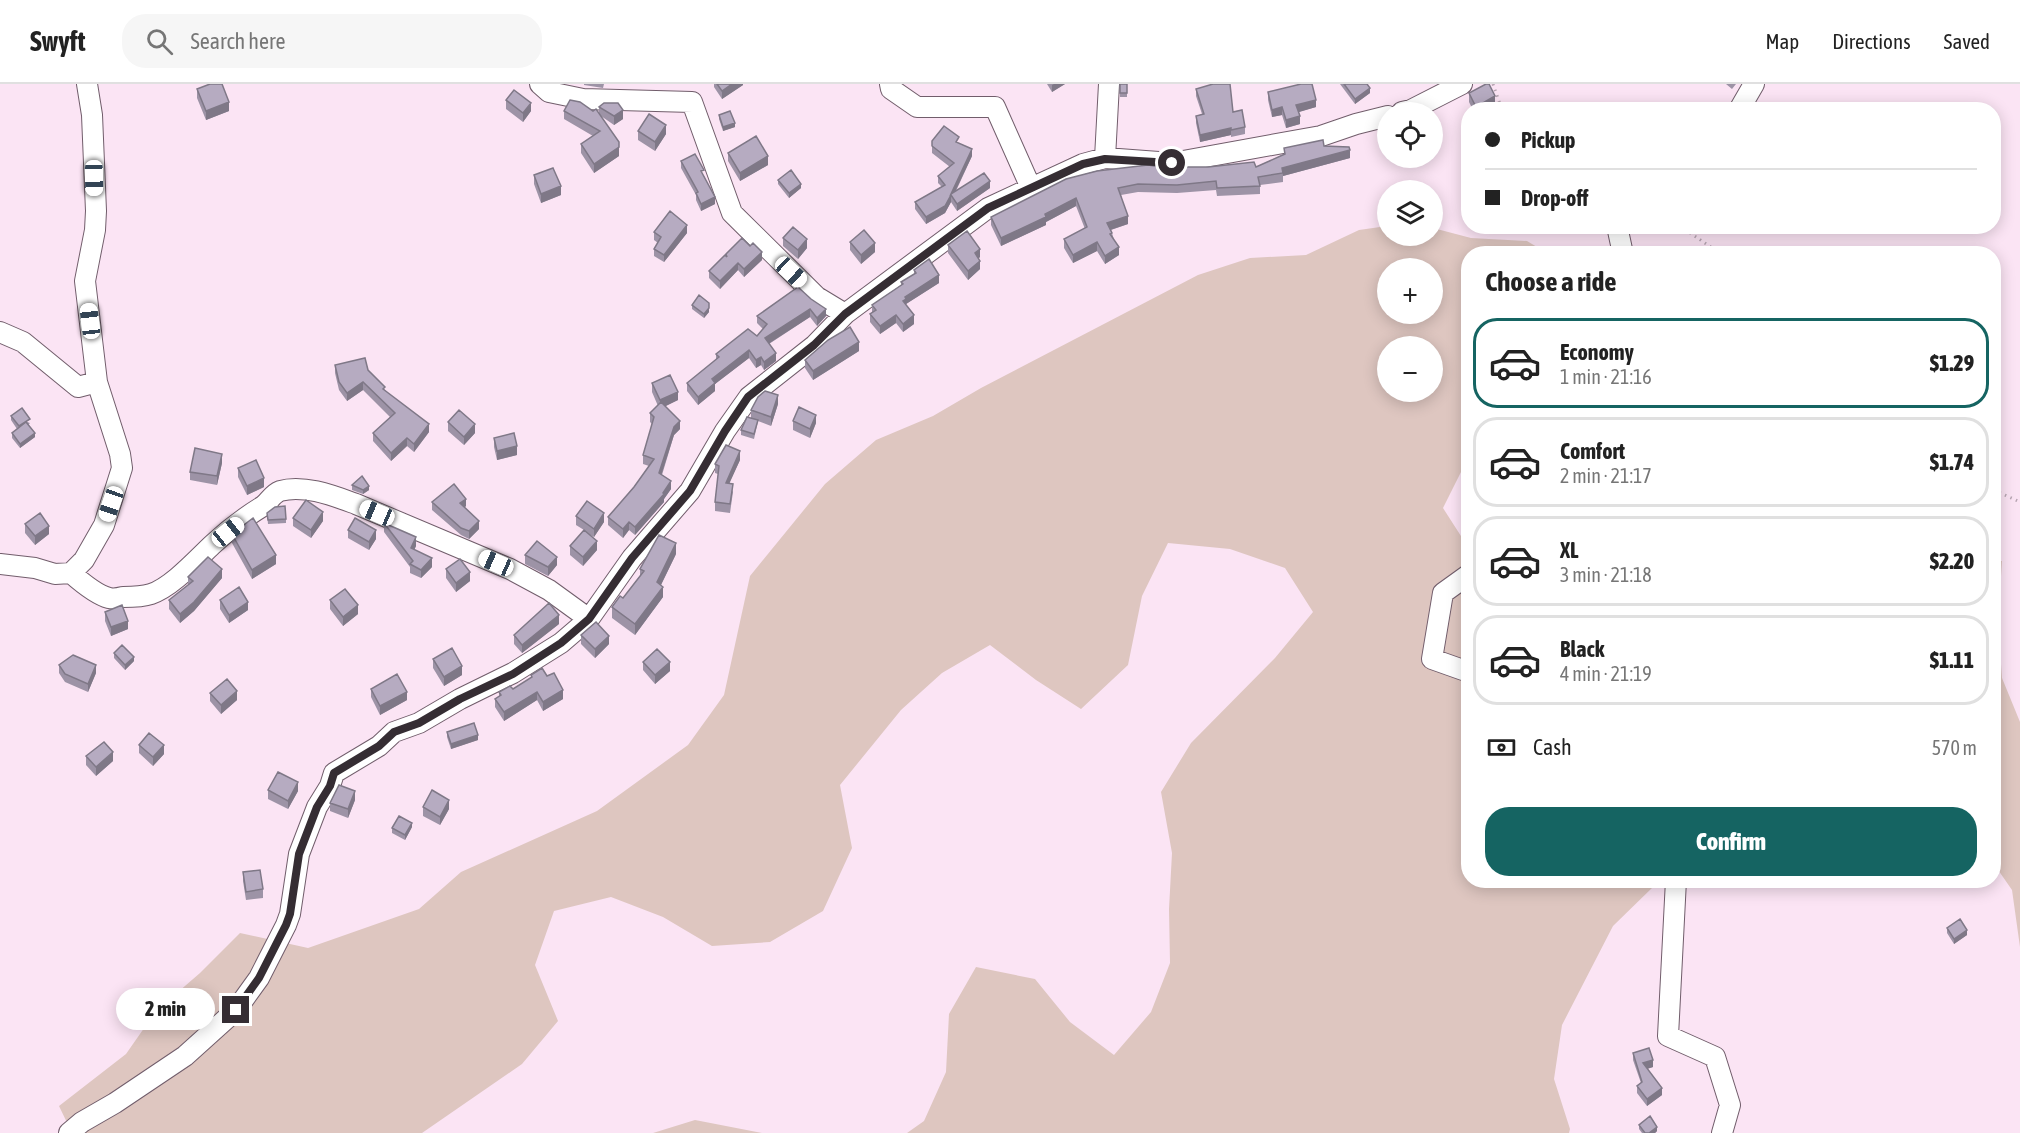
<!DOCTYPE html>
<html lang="en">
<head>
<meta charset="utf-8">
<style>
	:root { --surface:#fff; --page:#f6f6f6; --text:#222; --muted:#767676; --line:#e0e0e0; --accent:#156462 }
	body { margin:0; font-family:"Asap Condensed",sans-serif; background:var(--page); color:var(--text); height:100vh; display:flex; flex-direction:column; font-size:22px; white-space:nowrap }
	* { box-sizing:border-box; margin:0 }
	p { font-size:20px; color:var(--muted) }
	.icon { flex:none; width:33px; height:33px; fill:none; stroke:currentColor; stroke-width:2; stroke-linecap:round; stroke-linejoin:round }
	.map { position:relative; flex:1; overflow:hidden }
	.drawer { position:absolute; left:1461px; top:162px; width:540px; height:642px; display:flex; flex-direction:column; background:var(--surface); border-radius:24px; box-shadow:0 3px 15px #0003 }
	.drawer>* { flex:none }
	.guide { position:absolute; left:1461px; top:18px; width:540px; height:132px; border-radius:24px; box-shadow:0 3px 15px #0003; display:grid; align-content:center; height:132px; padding:0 24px; background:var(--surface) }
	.fabs { position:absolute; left:1377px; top:18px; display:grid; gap:12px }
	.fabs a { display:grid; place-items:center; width:66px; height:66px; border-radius:50%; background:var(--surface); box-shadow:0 3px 15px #0003; font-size:30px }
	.end { position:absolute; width:27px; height:27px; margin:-14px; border:8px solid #352d33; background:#fff; box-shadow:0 0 0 3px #fff }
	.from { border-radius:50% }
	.bubble { position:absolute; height:42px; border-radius:21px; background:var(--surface); box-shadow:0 3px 15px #0003; font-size:20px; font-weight:800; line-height:42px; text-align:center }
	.car { position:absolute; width:18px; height:36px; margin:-18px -9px; border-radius:8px; box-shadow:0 0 4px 2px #0007; background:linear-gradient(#fff 24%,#345 0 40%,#fff 0 76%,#345 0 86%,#fff 0) }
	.guide b { display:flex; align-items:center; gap:21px; height:57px; font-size:22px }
	.guide b+b { border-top:2px solid var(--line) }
	.guide i { width:15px; height:15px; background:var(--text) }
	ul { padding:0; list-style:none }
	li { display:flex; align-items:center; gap:18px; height:90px; margin:0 12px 9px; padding:0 12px; border:3px solid var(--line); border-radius:24px }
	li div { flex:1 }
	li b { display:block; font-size:22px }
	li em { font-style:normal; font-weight:800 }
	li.active { border-color:var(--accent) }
	li>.icon { width:54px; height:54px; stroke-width:1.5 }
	h2 { padding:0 24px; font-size:27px; line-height:72px }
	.pay { display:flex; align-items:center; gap:15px; height:66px; padding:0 24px; font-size:22px }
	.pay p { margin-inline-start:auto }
	.button { display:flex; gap:12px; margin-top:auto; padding:12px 24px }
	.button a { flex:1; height:69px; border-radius:24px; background:var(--accent); color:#fff; font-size:24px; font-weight:800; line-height:69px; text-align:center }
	header { display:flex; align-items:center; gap:36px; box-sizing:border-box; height:84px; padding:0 30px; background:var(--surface); border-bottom:2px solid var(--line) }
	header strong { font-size:28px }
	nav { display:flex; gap:33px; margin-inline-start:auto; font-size:21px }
	.search { width:420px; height:54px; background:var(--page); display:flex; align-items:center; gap:15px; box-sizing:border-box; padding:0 21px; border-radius:24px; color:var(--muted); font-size:22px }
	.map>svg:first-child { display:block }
	.green { fill:#dec6c0; fill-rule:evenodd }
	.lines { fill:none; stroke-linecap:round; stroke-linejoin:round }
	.minor-casing { stroke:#715d6b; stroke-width:22 }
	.path { stroke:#b7a5b2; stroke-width:3; stroke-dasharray:1.5 4.5; stroke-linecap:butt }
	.minor { stroke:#fff; stroke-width:20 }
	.wall { fill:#9d93a6 }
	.shaded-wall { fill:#7f7887 }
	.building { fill:#b6abc1; stroke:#7f7887; stroke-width:1.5 }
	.route { stroke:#352d33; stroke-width:8 }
</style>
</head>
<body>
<header>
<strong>Swyft</strong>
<div class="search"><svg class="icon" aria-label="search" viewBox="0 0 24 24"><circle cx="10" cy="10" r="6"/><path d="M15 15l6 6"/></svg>Search here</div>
<nav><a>Map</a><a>Directions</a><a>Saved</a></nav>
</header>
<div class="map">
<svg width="2020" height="1049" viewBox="0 0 2020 1049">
	<rect width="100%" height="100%" fill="#fbe4f4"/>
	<path class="green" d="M1387 142 1388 152H1432L1433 144 1471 154 1527 157 1547 169 1468 170V374L1443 424 1468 463V796L1662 797 1653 803 1613 842 1562 941 1554 995 1570 1045 1569 1049H907L924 1037 946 988 949 930 976 883 1035 895 1070 938 1114 971 1151 928 1170 879 1169 825 1172 769 1161 708 1191 659 1275 574 1313 528 1285 484 1230 465 1168 459 1142 512 1128 581 1081 625 1036 596 990 561 942 589 901 626 840 701 852 764 823 827 770 858 712 862 663 833 611 813 554 827 535 881 558 937 522 980 422 1049H72L59 1022 126 970 156 927 200 889 240 849 308 864 419 825 461 788 597 727 688 661 724 611 750 492 825 400 876 356 933 332 981 304 1198 191 1250 174 1306 171 1359 146ZM1388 184H1432V230H1388ZM1388 262H1432V308H1388Z
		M1994 477H2002L1998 538 2002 594 2020 638V863L2012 806 1994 780Z
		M695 1036 762 1049H653Z"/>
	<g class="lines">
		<g class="minor-casing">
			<path id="minor" d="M540 0 549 8 583 15 692 18 732 129 817 213 845 230
				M890 0 891 5 917 23H995L1031 104
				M1739 26 1754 0
				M1402 28 1411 26 1462 0
				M1105 74 1109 0
				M1617 142 1623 170
				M0 248 23 258 78 303 97 298
				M0 480 35 484 55 490 71 489C80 497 97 511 109 514 113 515 119 514 123 513 132 513 142 513 151 510 172 503 196 476 212 461 227 447 245 433 263 422 269 418 272 410 280 407 304 400 334 412 356 420L510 485 549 506 589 535
				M71 489 84 476 104 441 122 384 120 370 97 298 85 197 95 146 96 127 92 31 87 0
				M1468 491 1443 509 1432 575 1463 586 1468 585
				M1676 796 1668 952 1715 973 1730 1021 1722 1049
				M69 1049 82 1038 115 1019 185 972 236 926 259 894 286 841 290 830 299 770 317 723 330 702 334 689 379 662 394 648 419 639 460 615 513 589 561 559 589 535 632 474 690 407 725 347 749 313 815 261 845 230 988 124 1083 80 1105 74 1172 79 1321 52 1356 40 1388 32"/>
		</g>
		<path class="path" d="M1493 0 1502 26
			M1680 142 1721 170
			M1994 406 2020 418"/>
		<use href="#minor" class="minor"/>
	</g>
	<path class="wall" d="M584 0H604L603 4 584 1Z
		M714 0H743V1L722 15 714 3Z
		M1047 0H1068H1065L1052 8Z
		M1120 0H1127V13H1120Z
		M1340 0H1367L1370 9 1355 20Z
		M1726 0H1736L1732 5Z
		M197 5 229 27 206 36 197 14Z
		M1196 5 1233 28 1245 43V50L1231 53V51L1200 58 1196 39V32L1202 30 1196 12Z
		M1268 8 1316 23 1298 28 1300 40 1286 44 1282 31 1272 33 1268 16Z
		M1469 9 1495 21 1487 26H1473L1469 18Z
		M506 16 531 27 523 38 506 25Z
		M599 23 623 35 614 41 601 32 619 72 594 89 581 69V60L593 52 564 35V27L599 30Z
		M719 31 735 43 723 47 719 35Z
		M638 47 666 50 655 67 638 56Z
		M932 57 959 60 972 72 956 107 990 104 957 127 951 118 945 129 926 140 915 125V118L942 103 938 99V92L950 83 932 69Z
		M1324 62 1350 74 1283 92V98L1260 101V110L1217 112 1216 106 1177 109 1138 108 1121 111 1128 140 1111 146 1119 171 1105 180 1097 167 1073 179 1064 164V155L1085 145 1076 122 1046 138V141L1001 162 991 141V133L1160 83H1256L1284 70V64Z
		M728 69 768 81 740 97 728 77Z
		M681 77 704 92 715 120 701 127 696 116V111L681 84Z
		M534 91 561 111 541 119 534 100Z
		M778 96 801 104 789 114 778 100Z
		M654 148 687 149 664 178 654 172V165L658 159 654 156Z
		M783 154 807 164 798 175 783 162Z
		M850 158 875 168 861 180 850 166Z
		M948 161 980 173 979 174 980 185 968 196 948 169Z
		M726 170 762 176 744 193 738 186 720 205 709 194V187L726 171Z
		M914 186 939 199 906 220 914 240 903 248 896 239 880 250 870 238V230L872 229V221L901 201V198L914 190Z
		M798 203 826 232 817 242 810 233 769 260 776 277 764 286 761 281 756 284 749 274 715 300V307L698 321 687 307V299L716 276V270L757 252 763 245 757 239V232Z
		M692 221 709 228 704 234 692 225Z
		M859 267 813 296 805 284V276Z
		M335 281 368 286 385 306 429 348 414 368 407 362 391 377 373 357V349L390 333 363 306 347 317 339 306 335 289Z
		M652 299 678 316 665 322 680 345 674 351 662 391 671 405 664 415V418L635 451 629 446 623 454 608 441V433L634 403 649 382 643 380V371L652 340 650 338V329L658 322 652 308Z
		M778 320 771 342 758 337 754 355 741 351V346L751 334V326Z
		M11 332 30 339 28 341 35 353 20 364 12 354V349L17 345 11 336Z
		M793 337 816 339 810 354 793 346Z
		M448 338 475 349 464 361 448 347Z
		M494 354 517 371 497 376 494 363Z
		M740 376 729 399 733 408 730 429 715 427V418L718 390 715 389V380Z
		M222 379 217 401 190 396V388Z
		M238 384 264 403 247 411 238 393Z
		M352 401 369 406 363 410 352 406Z
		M432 418 466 422 464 424 479 445 469 455 461 451 432 426Z
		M267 429 286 435V439L268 440Z
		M576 432 604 438 594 453 588 450 597 466 583 482 570 471V462L584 446 576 441Z
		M293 434 323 437 311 454 293 442Z
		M384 439 416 462 414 466 432 483 421 494 410 489V483L384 448Z
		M25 440 49 450 35 461 25 449Z
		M348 446 376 455 369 466 348 454Z
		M232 450 276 480 252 495 232 459Z
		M676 470 661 501 663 513 635 551 612 534V523L623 514 640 492V485Z
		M525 471 557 481 548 492 525 480Z
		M446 485 470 497 456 508 446 494Z
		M188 493 222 494 194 527 180 539 169 525V516L188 501Z
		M220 516 248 526 229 539 220 525Z
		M330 516 358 530 343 542 330 525Z
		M105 528 128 545 111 552 105 537Z
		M559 540 522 569 514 560V551Z
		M581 551 609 560 595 574 581 560Z
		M114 569 134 577 125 586 114 574Z
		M433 575 462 591 444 602 433 584Z
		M643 578 670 587 655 600 643 586Z
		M59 581 96 589 88 608 65 598 59 589Z
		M531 591 547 592 563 615 543 627 537 616 504 637 495 623V615L499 612V608L513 605 531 594Z
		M371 605 407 616 380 631 371 613Z
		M210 609 237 616 221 630 210 617Z
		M447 648 478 656 451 665 447 653Z
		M139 661 164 670 153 682 139 669Z
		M86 672 113 677 96 692 86 681Z
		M268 706 298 707 288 725 268 715Z
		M355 716 348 734 330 727V719Z
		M423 723 449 725 440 741 423 732Z
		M412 743 405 756 392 749V744Z
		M243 788 263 805V814L246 816 243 797Z
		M1947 844 1967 851 1954 860 1947 849Z
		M1633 969 1653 983 1647 985 1662 1011 1647 1022 1637 1009V1002L1641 999 1633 976Z
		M1639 1041 1657 1047 1655 1049H1642L1639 1045Z"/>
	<path class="shaded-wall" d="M732 0H743V1L722 15V7Z
		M1054 0H1065L1052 8V1Z
		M1370 4V9L1355 20V15Z
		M1495 12V21L1487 26H1476V23Z
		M1316 16V23L1296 29V21Z
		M229 18V27L206 36V27Z
		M531 19V27L523 38V29Z
		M1282 23V31L1272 33V26Z
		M623 26V35L614 41V32Z
		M1300 32V40L1286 44V36Z
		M735 39V43L723 47V43Z
		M666 41V50L655 67V58Z
		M1231 44V51L1200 58V51Z
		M619 63V72L594 89V80Z
		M972 65V72L952 114 951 110Z
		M1350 66V74L1283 92 1282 84Z
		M768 72V81L740 97V89Z
		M990 97V104L957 127V120Z
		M801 100V104L789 114V109Z
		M561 102V111L541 119V110Z
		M951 111V118L945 129 926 140V133Z
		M715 113V120L701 127V120Z
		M1076 114V122L1046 138V141L1001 162V154Z
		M1128 132V140L1107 147V139Z
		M687 141V149L664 178V171Z
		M807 155V164L798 175V166Z
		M1097 158V167L1073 179V171Z
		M875 159V168L861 180V171Z
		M1119 163V171L1105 180V172Z
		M980 165V173L975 177V169Z
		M762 168V176L744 193V185Z
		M980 177V185L968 196V187Z
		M738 179V186L720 205V197Z
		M939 191V199L906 220V223L903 217 905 213Z
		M709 224V228L704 234V230Z
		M810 225V233L765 262V254Z
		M826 225V232L817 242V234Z
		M896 231V239L880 250V242Z
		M914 231V240L903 248V240Z
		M859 258V267L813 296V287Z
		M749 266V274L715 300V307L698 321V313L712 295Z
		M776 269V277L764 286V278Z
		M761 273V281L756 284V276Z
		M363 298V306L347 317V309Z
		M678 308V316L660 325V316Z
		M778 311V320L771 342V333Z
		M816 331V339L810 354V345Z
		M680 337V345L674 351 659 398V389L674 343Z
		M429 340V348L414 368V360Z
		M475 340V349L464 361V353Z
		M35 349V353L20 364V360Z
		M407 354V362L391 377V369Z
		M517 362V371L497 376V367Z
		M740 367V376L726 407V399Z
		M222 370V379L217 401V392Z
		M264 394V403L247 411V402Z
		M671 397V405L664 415V418L635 451V443L663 409Z
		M369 402V406L363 410V406Z
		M466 415V422L460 427V419Z
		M323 428V437L311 454V446Z
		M604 429V438L594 453V445Z
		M479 437V445L469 455V447Z
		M629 438V446L623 454V445Z
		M49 442V450L35 461V452Z
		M376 446V455L369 466V458Z
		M416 453V462L411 473V464Z
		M597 457V466L583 482V473Z
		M676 459V470L657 509V498Z
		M276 471V480L252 495V486Z
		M557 473V481L548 492V483Z
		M432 474V483L421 494V486Z
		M222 485V494L194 527 180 539V530Z
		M470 488V497L456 508V499Z
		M663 503V513L635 551V540Z
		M248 518V526L229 539V531Z
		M358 521V530L343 542V533Z
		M559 531V540L522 569V561Z
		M128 537V545L111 552V543Z
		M609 552V560L595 574V565Z
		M134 573V577L125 586V581Z
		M670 578V587L655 600V591Z
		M96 581V589L88 608V600Z
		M462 582V591L444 602V593Z
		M563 606V615L543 627V618Z
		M237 607V616L221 630V621Z
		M407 608V616L380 631V622Z
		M537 608V616L504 637V628Z
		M478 651V656L451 665V660Z
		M164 661V670L153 682V673Z
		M113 668V677L96 692V683Z
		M298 698V707L288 725V717Z
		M355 707V716L348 734V725Z
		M449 716V725L440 741V733Z
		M412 739V743L405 756V751Z
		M1967 846V851L1954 860V855Z
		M1653 976V983L1643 986V979Z
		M1662 1004V1011L1647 1022V1015Z
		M1657 1043V1047L1655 1049H1649Z"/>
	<path class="building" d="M210 0H222L229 18 206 27 197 5Z
		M717 0H732L722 7Z
		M1120 0H1127V9H1120Z
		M1213 0H1230L1233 28 1242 26 1245 43 1231 46V44L1200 51 1196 32 1204 30 1196 5Z
		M1301 0H1312L1316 16 1296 21 1300 32 1286 36 1282 23 1272 26 1268 8Z
		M1344 0H1367L1370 4 1355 15Z
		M1486 0H1489L1495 12 1476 23 1469 9Z
		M514 6 531 19 523 29 506 16Z
		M570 16 580 18 593 27 596 25 619 58V63L594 80 581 60 600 47 564 27Z
		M604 19H618L623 26 614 32 599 23Z
		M730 27 735 39 723 43 719 31Z
		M649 30 666 41 655 58 638 47Z
		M944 42 959 53 956 58 972 65 951 110 984 89 990 97 957 120 951 111 945 122 926 133 915 118 945 101 938 92 954 79 932 62V57Z
		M756 52 768 72 740 89 728 69Z
		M1323 56 1324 62 1349 63 1350 66 1282 84 1283 89 1258 93 1260 102 1217 104 1216 97 1177 101 1138 100 1118 104 1128 132 1107 139 1112 149 1110 150 1119 163 1105 172 1097 158 1073 171 1064 155 1087 143 1076 114 1045 130 1046 133 1001 154 991 133 1066 95 1097 87 1148 81 1160 83H1208L1254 78 1256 83 1285 70 1284 64Z
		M695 70 704 86 701 87 715 113 701 120 696 109 698 108 681 77Z
		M553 84 561 102 541 110 534 91Z
		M791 86 801 100 789 109 778 96Z
		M670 127 687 141 664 171 654 165 661 153 654 148Z
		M793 143 807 155 798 166 783 154Z
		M864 146 875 159 861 171 850 158Z
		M967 147 980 165 975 169 980 177 968 187 948 161Z
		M742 154 750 162 753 159 762 168 744 185 738 179 720 197 709 187 725 171 727 173 726 170Z
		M929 175 939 191 905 213 906 215 903 217 914 231 903 240 896 231 880 242 870 230 876 226 872 221 903 200 901 198 916 189 914 186Z
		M798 203 811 215 826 225 817 234 810 225 765 254 776 269 764 278 761 273 756 276 749 266 712 295 715 299 698 313 687 299 719 273 716 270 748 245 757 252 767 240 757 232Z
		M699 211 709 219V224L704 230 692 221Z
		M850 243 859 258 813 287 805 276 828 256Z
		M365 274 368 286 385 303 383 305 429 340 414 360 407 354 391 369 373 349 395 329 363 298 347 309 339 298 335 281Z
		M670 291 678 308 660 316 652 299Z
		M765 307 778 311 771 333 751 326 758 313Z
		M661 318 680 337 674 343 659 389 671 397 663 409 664 410 635 443 629 438 623 445 608 433 634 403 654 375 643 371 654 333 650 329Z
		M799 323 816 331 810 345 793 337Z
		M22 324 30 335 19 342 11 332Z
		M459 326 475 340 464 353 448 338Z
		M747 333 758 336 754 350 741 346Z
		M26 338 35 349 20 360 12 349Z
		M514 349 517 362 497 367 494 354Z
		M726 361 740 367 726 399 733 400 730 420 715 418 719 382 715 380Z
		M195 364 222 370 217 392 190 388Z
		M256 376 264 394 247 402 238 384Z
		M362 392 369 402 363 406 352 401Z
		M454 400 466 415 460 419 479 437 469 447 461 444 432 418Z
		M306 416 323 428 311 446 293 434Z
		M587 417 604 429 594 445 576 432Z
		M285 422 286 435 268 436 267 429 275 423Z
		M40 429 49 442 35 452 25 440Z
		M253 434 276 471 252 486 232 450Z
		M355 434 376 446 369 458 348 446Z
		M384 439 416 453 411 464 432 474 421 486 410 480 413 477Z
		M584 446 597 457 583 473 570 462Z
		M659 451 676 459 657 498 663 503 635 540 612 523 620 512 623 514 644 487 640 485Z
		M537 457 557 473 548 483 525 471Z
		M208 473 222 485 194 518 180 530 169 516 193 497 188 493Z
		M460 475 470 488 456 499 446 485Z
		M239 503 248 518 229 531 220 516Z
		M345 505 358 521 343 533 330 516Z
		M549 519 559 531 522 561 514 551Z
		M122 521 128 537 111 543 105 528Z
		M596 538 609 552 595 565 581 551Z
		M122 561 134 573 125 581 114 569Z
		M452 564 462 582 444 593 433 575Z
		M657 565 670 578 655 591 643 578Z
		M73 571 96 581 88 600 65 590 59 581Z
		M542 584 547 592 554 589 563 606 543 618 537 608 504 628 495 615 501 611 499 608 510 602 513 605 532 593 531 591Z
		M397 590 407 608 380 622 371 605Z
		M227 595 237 607 221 621 210 609Z
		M474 639 478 651 451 660 447 648Z
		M149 649 164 661 153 673 139 661Z
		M104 658 113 668 96 683 86 672Z
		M278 688 298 698 288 717 268 706Z
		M339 701 355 707 348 725 330 719Z
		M432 706 449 716 440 733 423 723Z
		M399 732 412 739 405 751 392 744Z
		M260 786 263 805 246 808 243 788Z
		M1960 835 1967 846 1954 855 1947 844Z
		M1649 964 1653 976 1643 979 1662 1004 1647 1015 1637 1002 1642 998 1633 969Z
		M1650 1032 1657 1043 1649 1049H1645L1639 1041Z"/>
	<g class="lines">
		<path class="route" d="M236 926 259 894 286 841 290 830 299 770 317 723 330 702 334 689 379 662 394 648 419 639 460 615 513 590 561 559 589 535 632 474 690 407 725 347 748 313 814 261 845 230 988 124 1083 80 1105 75 1172 79"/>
	</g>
</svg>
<div class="fabs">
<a><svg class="icon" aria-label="locate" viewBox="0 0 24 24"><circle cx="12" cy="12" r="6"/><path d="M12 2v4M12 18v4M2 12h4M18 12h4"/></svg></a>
<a><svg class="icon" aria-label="layers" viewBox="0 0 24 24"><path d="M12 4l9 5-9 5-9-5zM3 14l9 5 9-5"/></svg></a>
<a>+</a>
<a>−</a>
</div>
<i class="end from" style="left:1172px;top:79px"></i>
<i class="end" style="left:236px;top:926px"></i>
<div class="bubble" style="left:116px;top:904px;width:99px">2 min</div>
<i class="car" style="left:94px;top:94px;rotate:179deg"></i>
<i class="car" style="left:791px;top:188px;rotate:133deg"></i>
<i class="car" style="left:90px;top:237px;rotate:353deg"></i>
<i class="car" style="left:111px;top:420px;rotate:199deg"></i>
<i class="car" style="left:377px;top:429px;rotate:293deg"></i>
<i class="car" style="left:228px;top:448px;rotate:51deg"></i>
<i class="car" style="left:496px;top:479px;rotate:294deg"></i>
<div class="guide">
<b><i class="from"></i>Pickup</b>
<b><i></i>Drop-off</b>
</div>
<section class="drawer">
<h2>Choose a ride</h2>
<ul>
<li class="active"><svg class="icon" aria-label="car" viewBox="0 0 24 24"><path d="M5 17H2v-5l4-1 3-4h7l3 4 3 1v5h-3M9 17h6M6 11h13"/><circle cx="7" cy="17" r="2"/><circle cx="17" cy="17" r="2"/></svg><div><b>Economy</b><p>1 min · 21:16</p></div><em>$1.29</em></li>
<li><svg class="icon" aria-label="car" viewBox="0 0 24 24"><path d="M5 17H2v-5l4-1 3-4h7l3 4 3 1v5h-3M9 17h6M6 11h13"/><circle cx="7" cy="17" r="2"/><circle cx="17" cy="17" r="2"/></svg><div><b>Comfort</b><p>2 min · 21:17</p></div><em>$1.74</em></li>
<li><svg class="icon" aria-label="car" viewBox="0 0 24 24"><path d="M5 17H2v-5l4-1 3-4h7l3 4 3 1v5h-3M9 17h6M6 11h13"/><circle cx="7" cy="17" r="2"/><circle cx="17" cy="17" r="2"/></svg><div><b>XL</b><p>3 min · 21:18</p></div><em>$2.20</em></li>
<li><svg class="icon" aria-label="car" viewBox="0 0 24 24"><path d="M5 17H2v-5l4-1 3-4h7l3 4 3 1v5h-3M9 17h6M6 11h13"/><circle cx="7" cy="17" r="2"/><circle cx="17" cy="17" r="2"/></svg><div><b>Black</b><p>4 min · 21:19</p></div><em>$1.11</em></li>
</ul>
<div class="pay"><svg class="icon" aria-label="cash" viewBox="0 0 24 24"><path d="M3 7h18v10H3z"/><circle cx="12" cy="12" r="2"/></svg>Cash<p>570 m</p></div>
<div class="button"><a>Confirm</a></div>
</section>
</div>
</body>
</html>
